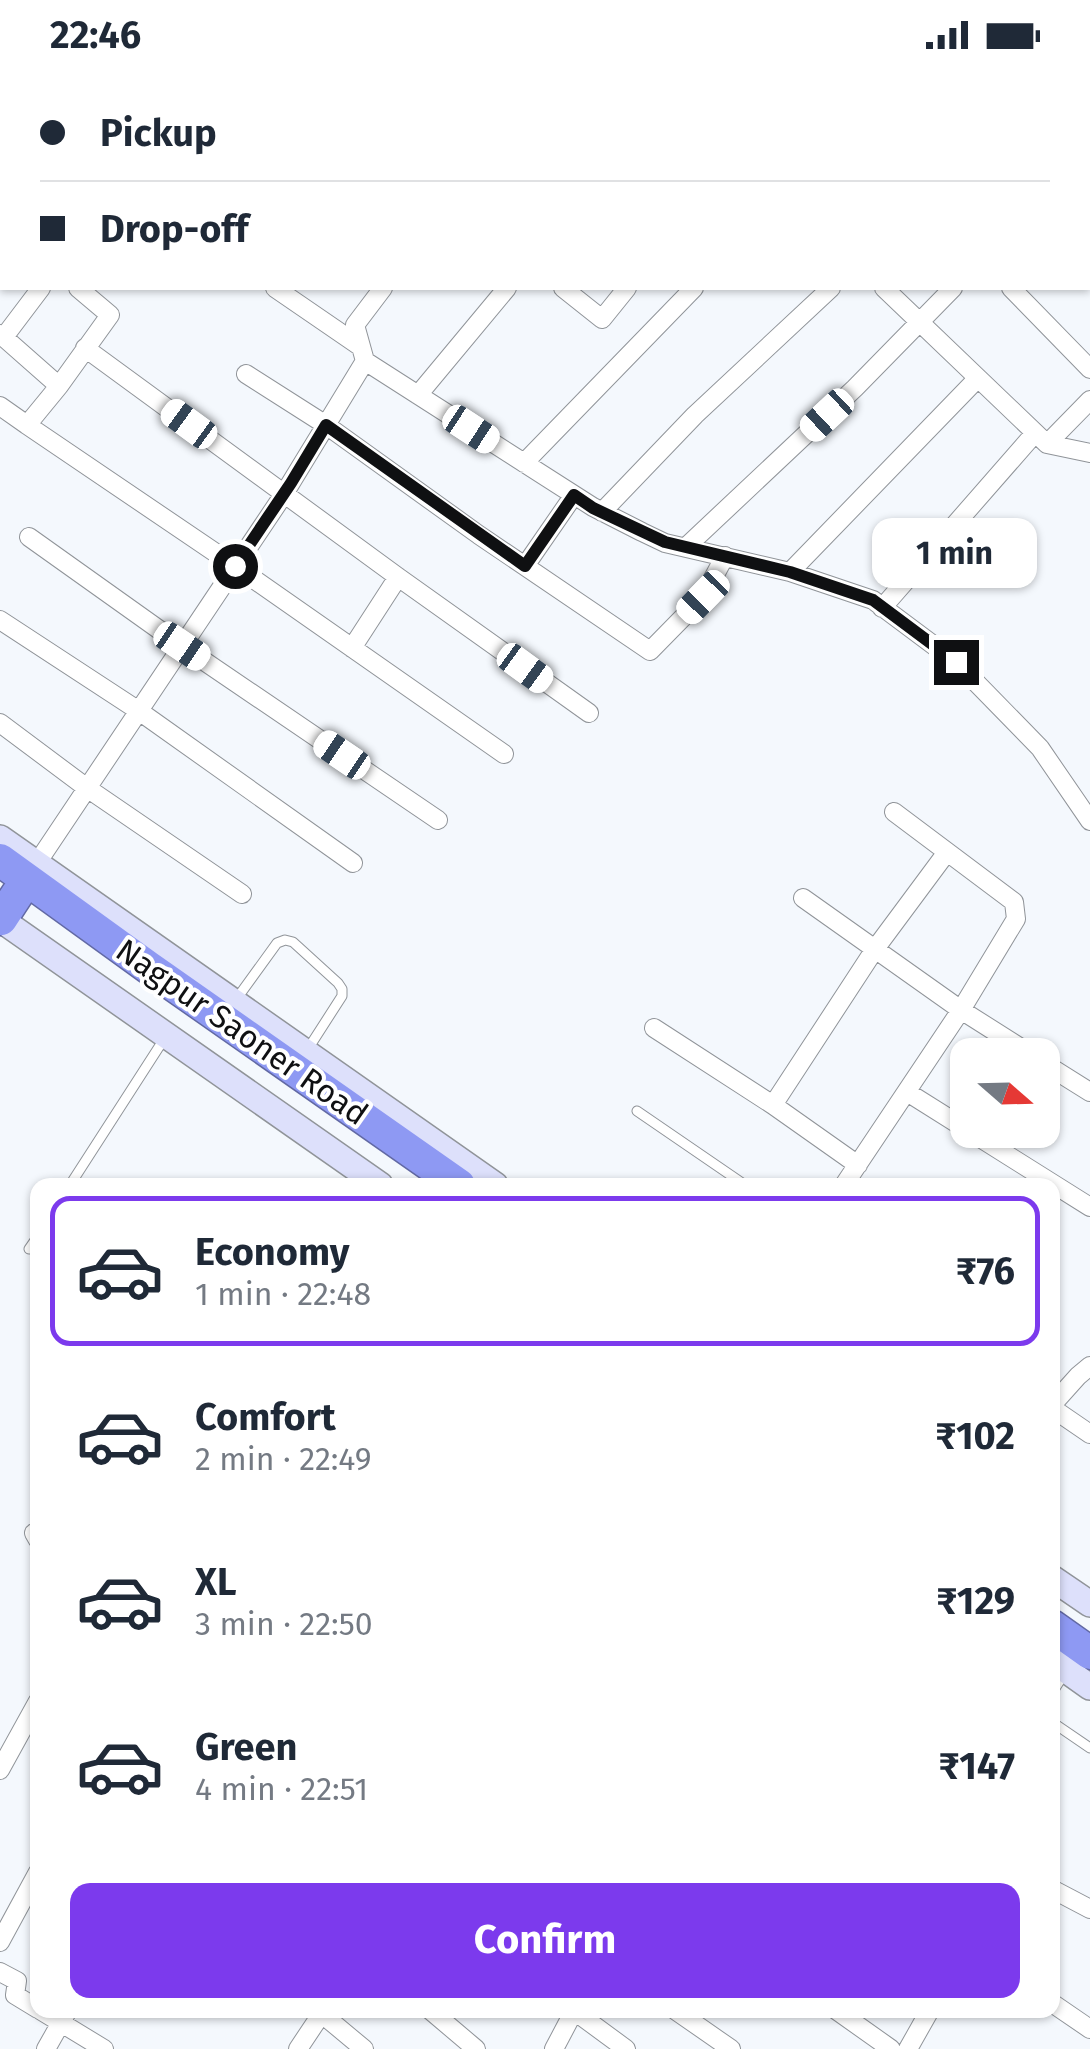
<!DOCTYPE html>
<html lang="en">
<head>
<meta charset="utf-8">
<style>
	:root { --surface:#fff; --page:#f6f6f7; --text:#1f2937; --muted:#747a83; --line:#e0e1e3; --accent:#7c3aed }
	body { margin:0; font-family:"Fira Sans",sans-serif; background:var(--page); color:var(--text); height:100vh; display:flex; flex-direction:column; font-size:38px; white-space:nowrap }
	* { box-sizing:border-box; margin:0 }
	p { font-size:32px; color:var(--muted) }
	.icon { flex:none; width:55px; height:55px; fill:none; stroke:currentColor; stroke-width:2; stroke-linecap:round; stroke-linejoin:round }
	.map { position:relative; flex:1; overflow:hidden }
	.side { position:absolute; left:30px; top:1108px; width:1030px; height:840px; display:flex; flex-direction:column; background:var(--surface); border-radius:20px; box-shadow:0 2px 8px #0004 }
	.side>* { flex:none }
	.banner { position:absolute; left:0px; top:0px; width:1090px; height:220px; box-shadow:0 2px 8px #0004; display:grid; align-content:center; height:220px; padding:0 40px; background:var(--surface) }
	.needle { width:65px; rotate:110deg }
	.tools { position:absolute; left:950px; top:968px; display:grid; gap:20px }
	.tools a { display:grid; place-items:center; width:110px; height:110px; border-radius:20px; background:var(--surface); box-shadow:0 2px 8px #0004; font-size:50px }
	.end { position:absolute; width:45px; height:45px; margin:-22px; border:12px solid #0f1012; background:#fff; box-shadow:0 0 0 5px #fff }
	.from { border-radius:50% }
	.bubble { position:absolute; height:70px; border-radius:20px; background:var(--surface); box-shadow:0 2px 8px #0004; font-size:32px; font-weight:700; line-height:70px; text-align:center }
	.car { position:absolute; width:30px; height:60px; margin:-30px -15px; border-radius:12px; box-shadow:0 0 8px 2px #0007; background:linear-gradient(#fff 24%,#345 0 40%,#fff 0 76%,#345 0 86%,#fff 0) }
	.banner b { display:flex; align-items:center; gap:35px; height:95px; font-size:38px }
	.banner b+b { border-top:2px solid var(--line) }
	.banner i { width:25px; height:25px; background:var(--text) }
	ul { padding:18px 0 0; list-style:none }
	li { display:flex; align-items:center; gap:30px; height:150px; margin:0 20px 15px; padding:0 20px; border:5px solid transparent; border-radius:20px }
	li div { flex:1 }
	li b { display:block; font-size:38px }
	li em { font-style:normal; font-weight:700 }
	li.selected { border-color:var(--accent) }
	li>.icon { width:90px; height:90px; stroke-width:1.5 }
	.primary-button { display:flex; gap:20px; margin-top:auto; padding:20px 40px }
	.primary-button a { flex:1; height:115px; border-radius:20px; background:var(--accent); color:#fff; font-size:40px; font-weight:700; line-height:115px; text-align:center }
	.status { display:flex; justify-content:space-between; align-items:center; height:70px; padding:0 50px; background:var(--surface); direction:ltr }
	.status svg { height:28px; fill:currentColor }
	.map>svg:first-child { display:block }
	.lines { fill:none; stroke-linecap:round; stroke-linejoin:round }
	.lane-casing { stroke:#909499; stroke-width:11 }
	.street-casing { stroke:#909499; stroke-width:20 }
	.secondary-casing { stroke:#909499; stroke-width:28 }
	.highway-casing { stroke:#6269a4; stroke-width:35 }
	.lane { stroke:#fff; stroke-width:9 }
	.street { stroke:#fff; stroke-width:18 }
	.secondary { stroke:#dde0fb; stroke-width:25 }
	.highway { stroke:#8e99f3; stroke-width:32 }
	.route { stroke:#0f1012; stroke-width:12 }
	.labels { text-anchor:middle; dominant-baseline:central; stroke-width:8; stroke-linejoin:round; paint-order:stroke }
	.street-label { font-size:32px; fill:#0f1012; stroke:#fff }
</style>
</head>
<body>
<div class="status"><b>22:46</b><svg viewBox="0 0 49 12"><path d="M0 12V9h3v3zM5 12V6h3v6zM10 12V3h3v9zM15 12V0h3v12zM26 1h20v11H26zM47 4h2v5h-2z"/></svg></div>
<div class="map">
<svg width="1090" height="1979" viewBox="0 0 1090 1979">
	<rect width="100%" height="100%" fill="#f4f8fd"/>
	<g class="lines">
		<g class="lane-casing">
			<path id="lane" d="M235 931 277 873 285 870 293 872 338 913 342 919V926L306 982
				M637 1041 745 1115
				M70 1115 166 966
				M29 1179 38 1166
				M1052 1623 1064 1604
				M1052 1652 1090 1678"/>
		</g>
		<g class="street-casing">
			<path id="street" d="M456 0 459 2
				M601 0 604 2
				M902 0 905 2
				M1025 0 1028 2
				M194 2 195 0
				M566 2 568 0
				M685 2 687 0
				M801 2V0
				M0 51 2 53
				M1088 62 1090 65
				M0 139 2 136
				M1088 186 1090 188
				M275 218 361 277
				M563 218 602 249 627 218
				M884 218 1047 374 1090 383
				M1011 218 1090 299
				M0 264 59 316 27 355 235 496 504 684
				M4 267 41 218
				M85 278 398 507 589 643
				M365 291 593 437 642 462 665 473 790 502 873 530 956 592 1040 678 1090 751
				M246 304 326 355 479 465 650 581 703 527 725 486
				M59 316 110 245 78 218
				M418 325 507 218
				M0 336 27 355
				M1047 374 1090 330
				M524 393 694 218
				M602 442 695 345 831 218
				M29 467 182 576 438 750
				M686 477 855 318 953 218
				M525 496 574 425
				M790 502 977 309
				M882 538 1035 363
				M0 550 139 641 353 793
				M352 578 398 507
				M0 653 87 718 242 824
				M31 802 284 424 365 291 355 255 383 218
				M803 828 961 940 1032 985
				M654 958 773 1035 858 1095
				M1042 992 1090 1022
				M907 1022 1090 1137
				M773 1035 875 879 947 782
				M844 1115 961 940 1016 849 1014 832 894 742
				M1052 1335 1078 1306 1090 1296
				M1052 1338 1090 1364
				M34 1463 38 1470
				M0 1700 38 1631
				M1052 1819 1090 1839
				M0 1872 38 1802
				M0 1902 17 1911 15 1925 38 1939
				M1052 1933 1090 1959
				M40 1940 104 1979
				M430 1940 476 1979
				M573 1940 626 1979
				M675 1940 731 1979
				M836 1940 891 1979
				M322 1944 364 1979
				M46 1979 68 1940
				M298 1979 324 1940
				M554 1979 574 1941
				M908 1979 930 1940"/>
		</g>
		<g class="secondary-casing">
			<path id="secondary" d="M0 768 495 1115
				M0 849 380 1115
				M1052 1508 1090 1534
				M1052 1590 1090 1617"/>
		</g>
		<g class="highway-casing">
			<path id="highway" d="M0 790 148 897 459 1115
				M1 849 18 823
				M1052 1556 1090 1583"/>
		</g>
		<use href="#lane" class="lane"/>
		<use href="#street" class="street"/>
		<use href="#secondary" class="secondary"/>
		<use href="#highway" class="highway"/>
	</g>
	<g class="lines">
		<path class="route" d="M235 496 291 413 326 355 525 496 574 425 593 438 665 472 790 502 873 530 956 592"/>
	</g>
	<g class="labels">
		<g class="street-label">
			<text transform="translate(242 962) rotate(35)">Nagpur Saoner Road</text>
		</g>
	</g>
</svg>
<div class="tools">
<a><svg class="needle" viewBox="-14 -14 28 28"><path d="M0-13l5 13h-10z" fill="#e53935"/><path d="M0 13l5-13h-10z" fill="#747a83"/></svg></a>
</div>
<i class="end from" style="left:235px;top:496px"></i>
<i class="end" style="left:956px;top:592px"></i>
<div class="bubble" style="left:872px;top:448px;width:165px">1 min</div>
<i class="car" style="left:827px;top:345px;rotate:227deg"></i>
<i class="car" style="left:189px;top:354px;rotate:306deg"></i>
<i class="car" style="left:471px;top:359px;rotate:123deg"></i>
<i class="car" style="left:703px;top:527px;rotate:224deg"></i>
<i class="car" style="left:182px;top:576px;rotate:124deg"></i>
<i class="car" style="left:525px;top:598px;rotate:126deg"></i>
<i class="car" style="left:342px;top:685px;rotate:304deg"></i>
<div class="banner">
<b><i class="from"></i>Pickup</b>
<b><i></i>Drop-off</b>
</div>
<section class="side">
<ul>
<li class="selected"><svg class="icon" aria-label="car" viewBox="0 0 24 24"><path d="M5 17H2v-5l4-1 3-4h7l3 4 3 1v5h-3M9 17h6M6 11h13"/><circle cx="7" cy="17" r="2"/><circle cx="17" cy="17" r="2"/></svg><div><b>Economy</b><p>1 min · 22:48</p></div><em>₹76</em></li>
<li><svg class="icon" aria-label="car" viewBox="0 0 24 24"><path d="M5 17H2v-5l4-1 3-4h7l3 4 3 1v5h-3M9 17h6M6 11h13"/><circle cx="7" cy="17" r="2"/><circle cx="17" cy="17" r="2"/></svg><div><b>Comfort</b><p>2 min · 22:49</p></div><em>₹102</em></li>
<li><svg class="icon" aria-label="car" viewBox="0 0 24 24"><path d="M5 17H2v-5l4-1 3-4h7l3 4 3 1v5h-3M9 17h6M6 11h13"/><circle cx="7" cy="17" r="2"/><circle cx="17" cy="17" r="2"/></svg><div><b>XL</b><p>3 min · 22:50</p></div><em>₹129</em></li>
<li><svg class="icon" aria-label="car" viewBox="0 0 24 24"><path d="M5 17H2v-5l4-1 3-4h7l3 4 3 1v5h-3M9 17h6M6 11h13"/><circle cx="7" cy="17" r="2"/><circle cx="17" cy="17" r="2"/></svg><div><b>Green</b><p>4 min · 22:51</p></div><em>₹147</em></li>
</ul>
<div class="primary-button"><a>Confirm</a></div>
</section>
</div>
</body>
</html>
